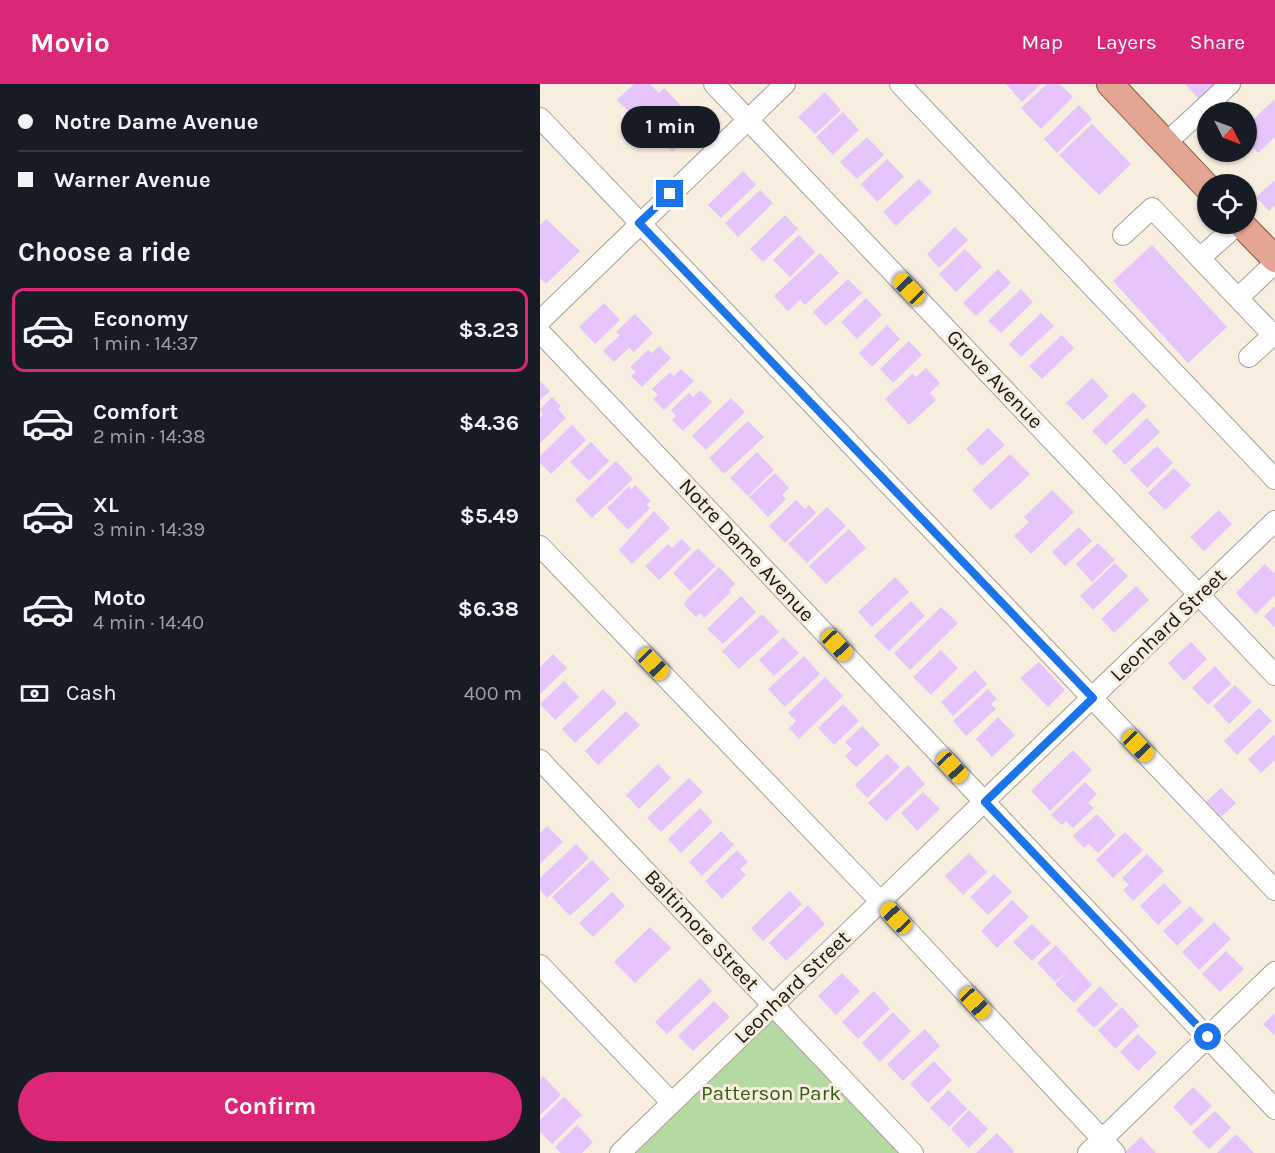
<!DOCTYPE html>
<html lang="en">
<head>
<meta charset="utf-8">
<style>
	:root { --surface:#171b24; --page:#242831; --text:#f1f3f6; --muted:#9ea1a6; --line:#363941; --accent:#db2777 }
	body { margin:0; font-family:Karla,sans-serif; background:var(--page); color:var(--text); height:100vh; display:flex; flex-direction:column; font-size:22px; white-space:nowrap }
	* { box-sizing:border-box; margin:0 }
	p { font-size:20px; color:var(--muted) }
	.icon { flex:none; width:33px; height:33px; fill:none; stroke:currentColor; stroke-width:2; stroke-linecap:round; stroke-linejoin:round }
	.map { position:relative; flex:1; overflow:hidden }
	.sheet { display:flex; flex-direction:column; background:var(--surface); width:540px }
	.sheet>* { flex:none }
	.banner { display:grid; align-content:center; height:132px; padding:0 18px; background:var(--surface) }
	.needle { width:39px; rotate:132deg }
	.buttons { position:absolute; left:657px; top:18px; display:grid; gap:12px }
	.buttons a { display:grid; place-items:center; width:60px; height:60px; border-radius:50%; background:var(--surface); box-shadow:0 2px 4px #0004; font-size:30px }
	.end { position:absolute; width:27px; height:27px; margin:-14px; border:8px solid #1a73e8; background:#fff; box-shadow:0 0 0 3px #fff }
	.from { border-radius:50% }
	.bubble { position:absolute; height:42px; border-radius:21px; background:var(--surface); box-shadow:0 2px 4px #0004; font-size:20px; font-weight:700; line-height:42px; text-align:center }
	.car { position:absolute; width:18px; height:36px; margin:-18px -9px; border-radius:8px; box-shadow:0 0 4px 2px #0007; background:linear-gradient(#f5c518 24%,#345 0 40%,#f5c518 0 76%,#345 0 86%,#f5c518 0) }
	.banner b { display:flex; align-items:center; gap:21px; height:57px; font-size:22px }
	.banner b+b { border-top:2px solid var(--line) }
	.banner i { width:15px; height:15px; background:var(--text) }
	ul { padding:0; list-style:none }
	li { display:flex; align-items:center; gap:18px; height:84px; margin:0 12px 9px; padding:0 6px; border:3px solid transparent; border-radius:12px }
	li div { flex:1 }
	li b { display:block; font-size:22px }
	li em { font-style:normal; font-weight:700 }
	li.selected { border-color:var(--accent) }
	li>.icon { width:54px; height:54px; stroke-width:1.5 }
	h2 { padding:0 18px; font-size:27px; line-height:72px }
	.pay { display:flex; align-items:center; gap:15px; height:66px; padding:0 18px; font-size:22px }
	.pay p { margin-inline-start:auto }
	.action { display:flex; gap:12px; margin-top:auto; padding:12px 18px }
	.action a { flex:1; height:69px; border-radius:36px; background:var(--accent); color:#fff; font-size:24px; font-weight:700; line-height:69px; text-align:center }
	header { display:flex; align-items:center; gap:36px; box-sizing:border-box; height:84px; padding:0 30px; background:var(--accent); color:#fff }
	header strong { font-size:28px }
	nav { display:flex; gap:33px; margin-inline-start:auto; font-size:21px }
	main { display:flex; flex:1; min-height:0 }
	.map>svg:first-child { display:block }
	.green { fill:#b6d9a3 }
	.building { fill:#e6c4fc }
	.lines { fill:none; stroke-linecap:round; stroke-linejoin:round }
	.minor-casing { stroke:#aaa195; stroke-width:22 }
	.major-casing { stroke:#914e39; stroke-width:28 }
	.minor { stroke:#fff; stroke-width:20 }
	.major { stroke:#e3a695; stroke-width:26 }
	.route { stroke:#1a73e8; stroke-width:8 }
	.labels { text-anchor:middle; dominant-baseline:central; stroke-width:6; stroke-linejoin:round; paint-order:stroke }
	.street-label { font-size:21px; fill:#1a1712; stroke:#f7eee0 }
	.park-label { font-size:21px; fill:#325e13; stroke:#f7eee0 }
</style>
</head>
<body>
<header>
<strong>Movio</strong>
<nav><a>Map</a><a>Layers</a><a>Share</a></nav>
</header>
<main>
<section class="sheet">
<div class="banner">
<b><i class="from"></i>Notre Dame Avenue</b>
<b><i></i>Warner Avenue</b>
</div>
<h2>Choose a ride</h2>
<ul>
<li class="selected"><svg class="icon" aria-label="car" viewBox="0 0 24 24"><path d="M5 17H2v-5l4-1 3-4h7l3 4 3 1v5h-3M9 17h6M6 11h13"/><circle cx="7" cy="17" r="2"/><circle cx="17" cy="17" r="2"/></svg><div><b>Economy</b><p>1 min · 14:37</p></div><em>$3.23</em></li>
<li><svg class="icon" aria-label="car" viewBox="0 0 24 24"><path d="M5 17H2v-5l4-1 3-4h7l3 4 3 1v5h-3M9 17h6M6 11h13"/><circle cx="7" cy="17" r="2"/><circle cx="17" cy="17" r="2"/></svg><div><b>Comfort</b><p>2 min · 14:38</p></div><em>$4.36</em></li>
<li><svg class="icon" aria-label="car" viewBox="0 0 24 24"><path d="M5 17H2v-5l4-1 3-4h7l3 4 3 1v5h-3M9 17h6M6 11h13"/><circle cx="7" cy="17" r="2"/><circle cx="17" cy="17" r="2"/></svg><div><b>XL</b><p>3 min · 14:39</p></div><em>$5.49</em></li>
<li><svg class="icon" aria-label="car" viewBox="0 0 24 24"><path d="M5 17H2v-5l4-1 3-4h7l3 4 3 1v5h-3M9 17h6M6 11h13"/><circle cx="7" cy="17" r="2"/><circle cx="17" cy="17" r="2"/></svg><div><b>Moto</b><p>4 min · 14:40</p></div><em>$6.38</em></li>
</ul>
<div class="pay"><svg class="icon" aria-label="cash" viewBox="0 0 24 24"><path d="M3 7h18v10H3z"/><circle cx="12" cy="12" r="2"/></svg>Cash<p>400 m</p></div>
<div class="action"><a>Confirm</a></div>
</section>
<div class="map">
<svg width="735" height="1069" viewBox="0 0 735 1069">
	<rect width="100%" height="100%" fill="#f7eee0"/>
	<path class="green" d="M232 921 373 1069H80Z"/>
	<path class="building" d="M94 0H110L119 9 124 4 142 23 109 56 90 36 94 33 77 16Z
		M466 0H501L482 18Z
		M507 0H520L533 13 501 45 481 24Z
		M645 0H677L660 16Z
		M285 8 301 26 275 50 258 33Z
		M687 15 700 28H673Z
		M735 15V53L718 69 706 56V42Z
		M539 21 552 35 517 69 504 55Z
		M146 24 161 40 132 68 118 52Z
		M303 28 319 46 293 71 276 53Z
		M552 40 591 80 559 111 519 71Z
		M327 53 344 71 317 95 300 78Z
		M347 75 364 93 337 118 321 100Z
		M203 87 216 101 181 134 168 121Z
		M379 95 392 108 356 142 343 128Z
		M735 96V121L729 127 716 113Z
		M220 106 233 119 198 153 185 139Z
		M245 131 258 145 223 178 210 165Z
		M6 135 40 167 6 200 0 194V141Z
		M415 143 428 156 399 184 387 170Z
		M259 151 275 168 250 193 233 176Z
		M612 161 687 243 648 279 573 197Z
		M425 165 442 183 416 208 399 190Z
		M280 169 299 189 265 221 260 216 248 227 234 212Z
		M458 185 471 199 436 232 423 219Z
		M308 195 322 209 286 242 273 228Z
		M481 205 493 218 461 249 448 237Z
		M326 214 342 231 317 255 301 238Z
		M64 219 80 236 55 260 39 243Z
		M501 229 514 242 481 273 469 260Z
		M95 230 113 249 94 268 89 264 74 278 63 267 80 251 76 248Z
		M347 241 360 255 332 283 319 269Z
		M522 251 534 264 502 295 489 282Z
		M369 257 382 271 353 299 340 285Z
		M119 262 131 274 102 303 91 292 96 288 90 283 108 266 112 269Z
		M386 284 400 299 390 309 396 316 369 341 345 315 372 290 376 293Z
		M141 285 154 297 124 326 113 315 118 311 112 305 130 288 134 292Z
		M552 294 569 312 543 336 526 319Z
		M0 297 10 307 0 316Z
		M160 306 172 318 143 347 132 336 136 332 131 326 149 309 153 313Z
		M593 308 607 322 566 361 552 347Z
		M12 313 21 322 18 325 26 334 0 359V334L3 331 0 325Z
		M191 314 205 328 166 366 152 352Z
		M607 334 620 348 585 381 572 367Z
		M208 337 224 353 184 390 169 374Z
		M32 341 46 356 11 390 0 379V372Z
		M448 344 465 361 442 382 426 365Z
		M51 358 69 377 49 397 30 378Z
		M617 362 633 379 607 404 590 386Z
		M217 368 234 386 208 412 190 394Z
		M470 370 490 390 451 426 432 406Z
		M76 377 93 395 52 434 35 416Z
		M634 384 651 401 625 426 608 409Z
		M235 389 249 404 242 411 246 415 228 433 209 413Z
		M95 401 111 417 107 421 110 424 88 446 67 424 89 402 91 405Z
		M512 406 534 428 491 470 474 452 489 438 484 433Z
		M256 416 265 425 269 421 276 429 245 459 229 442Z
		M287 423 306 442 267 479 248 460Z
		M679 426 692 440 664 467 650 453Z
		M114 427 130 444 92 480 79 466Z
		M539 443 552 457 525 482 512 468Z
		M309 445 326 464 286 500 269 482Z
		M142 455 151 465 119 496 105 482 128 460 132 464Z
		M558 459 575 476 552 498 536 480Z
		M158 464 176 482 150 507 133 489Z
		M575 479 588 492 553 526 540 512Z
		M725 480 735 490V511L716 530 696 509Z
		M179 483 195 500 189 506 191 508 164 534 160 529 156 533 144 521 147 515Z
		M355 493 369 508 332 543 318 528Z
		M596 502 609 516 574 549 561 535Z
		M201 512 216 528 183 560 167 545Z
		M371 517 385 532 349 567 334 552Z
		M735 522V544L724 532Z
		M401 523 418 539 370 586 354 569Z
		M222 530 239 548 199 585 182 567Z
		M243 553 259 569 234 592 219 576Z
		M651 558 667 575 644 597 628 579Z
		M401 566 418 584 391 611 373 593Z
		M13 570 27 584 0 610V583Z
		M264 572 280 590 245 623 228 605Z
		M499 578 525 606 508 623 480 594Z
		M675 582 691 600 668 621 652 604Z
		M435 586 447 600 413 632 401 618Z
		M285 593 303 612 259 655 249 644 256 637 248 629Z
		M24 597 39 613 15 636 0 620Z
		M695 601 712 618 689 640 673 622Z
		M63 605 77 619 35 659 22 645Z
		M448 605 457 615 451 620 456 625 426 652 413 637Z
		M303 620 319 637 294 661 278 644Z
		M719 624 732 637 697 671 684 657Z
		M86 627 100 641 58 681 45 667Z
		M458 633 475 651 452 673 436 655Z
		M322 642 340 661 316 683 305 672 312 665 305 658Z
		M735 650V676L721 689 708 675Z
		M533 666 552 686 510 727 491 707Z
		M347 670 360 683 327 714 315 701Z
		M118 680 131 694 99 725 86 711Z
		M368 681 385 700 346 737 328 719Z
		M149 694 163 708 121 748 107 734Z
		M545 698 557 710 548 719 554 724 533 744 526 737 522 741 511 731Z
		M681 704 696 719 679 735 664 720Z
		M383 708 400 725 377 747 361 729Z
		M160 724 173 738 141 769 128 755Z
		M557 730 576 751 558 769 549 760 544 764 533 752Z
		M7 742 23 758 0 780V749Z
		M181 747 194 761 162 792 149 778Z
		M585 748 603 766 573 794 556 776Z
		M36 760 49 774 7 814 0 806V794Z
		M197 766 208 778 200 785 206 791 182 815 165 797Z
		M429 769 447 788 423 811 405 792Z
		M607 770 624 787 593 817 583 806 589 801 582 794Z
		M52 776 70 795 30 832 12 813Z
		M454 790 472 808 448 831 430 813Z
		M624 799 642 818 618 841 600 822Z
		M250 807 262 820 223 857 211 844Z
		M72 808 85 822 53 853 39 839Z
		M472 816 489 833 457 864 441 847Z
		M268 821 285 840 246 877 229 859Z
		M650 822 664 836 637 862 623 847Z
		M674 838 691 855 659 886 642 868Z
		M492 840 511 859 492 877 473 858Z
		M110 843 131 864 95 899 74 878Z
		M516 861 552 901 534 919 515 900 530 885 515 898 497 879Z
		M686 867 704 885 680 908 662 890Z
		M302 889 320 907 296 931 278 912Z
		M160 894 172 907 127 950 115 938Z
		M560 902 578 921 554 944 536 926Z
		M334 907 350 925 318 955 302 938Z
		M174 917 190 933 153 967 138 952Z
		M582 923 599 942 575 965 558 946Z
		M353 928 371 947 340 978 322 959Z
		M735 929V952L723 940Z
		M385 945 400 962 363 997 347 980Z
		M598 950 617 969 598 987 580 968Z
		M394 977 412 996 388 1019 370 1000Z
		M3 992 21 1011 0 1031V995Z
		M653 1003 672 1022 651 1042 633 1023Z
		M409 1006 427 1025 409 1043 390 1024Z
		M24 1013 42 1031 12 1060 0 1048V1036Z
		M429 1026 448 1045 429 1064 411 1045Z
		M675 1027 691 1044 669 1065 652 1048Z
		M37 1041 53 1058 42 1069H21L15 1063Z
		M457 1049 474 1067 473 1069H436Z
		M696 1050 714 1069H677Z
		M601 1053 616 1069H584Z"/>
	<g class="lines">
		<g class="minor-casing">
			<path id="minor" d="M174 0 735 591
				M360 0 735 395
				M0 34 735 806
				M626 59 690 0
				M583 151 612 124 733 251 709 273
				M660 174 698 140
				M698 214 735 179
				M0 237 245 0
				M0 248 735 1025
				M0 462 340 817 575 1069
				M0 676 373 1069
				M0 881 132 1019
				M80 1069 735 437
				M548 1069 735 888"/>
		</g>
		<g class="major-casing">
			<path id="major" d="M570 0 668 104
				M701 140 735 175"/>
		</g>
		<use href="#minor" class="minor"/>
		<use href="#major" class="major"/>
	</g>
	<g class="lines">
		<path class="route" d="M130 110 99 139 553 614 445 718 668 953"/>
	</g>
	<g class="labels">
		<g class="street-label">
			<text transform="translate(455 295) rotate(46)">Grove Avenue</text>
			<text transform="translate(207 466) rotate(47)">Notre Dame Avenue</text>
			<text transform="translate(628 541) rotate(-44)">Leonhard Street</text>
			<text transform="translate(162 846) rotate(47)">Baltimore Street</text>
			<text transform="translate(252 903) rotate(-44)">Leonhard Street</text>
		</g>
		<g class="park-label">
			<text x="231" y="1009">Patterson Park</text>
		</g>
	</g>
</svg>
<div class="buttons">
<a><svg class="needle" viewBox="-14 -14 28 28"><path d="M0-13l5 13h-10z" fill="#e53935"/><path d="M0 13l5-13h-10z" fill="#9ea1a6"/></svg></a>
<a><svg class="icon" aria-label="locate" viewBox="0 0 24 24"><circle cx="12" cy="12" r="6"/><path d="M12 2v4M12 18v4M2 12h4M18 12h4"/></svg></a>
</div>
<i class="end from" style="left:668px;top:953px"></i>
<i class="end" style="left:130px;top:110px"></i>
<div class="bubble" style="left:81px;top:22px;width:99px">1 min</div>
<i class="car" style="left:369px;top:205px;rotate:316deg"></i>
<i class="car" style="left:297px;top:561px;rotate:137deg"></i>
<i class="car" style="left:113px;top:580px;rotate:136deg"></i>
<i class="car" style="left:598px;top:662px;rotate:136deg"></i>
<i class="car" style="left:412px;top:683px;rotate:137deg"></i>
<i class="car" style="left:356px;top:834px;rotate:317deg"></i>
<i class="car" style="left:435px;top:919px;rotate:137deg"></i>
</div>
</main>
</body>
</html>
